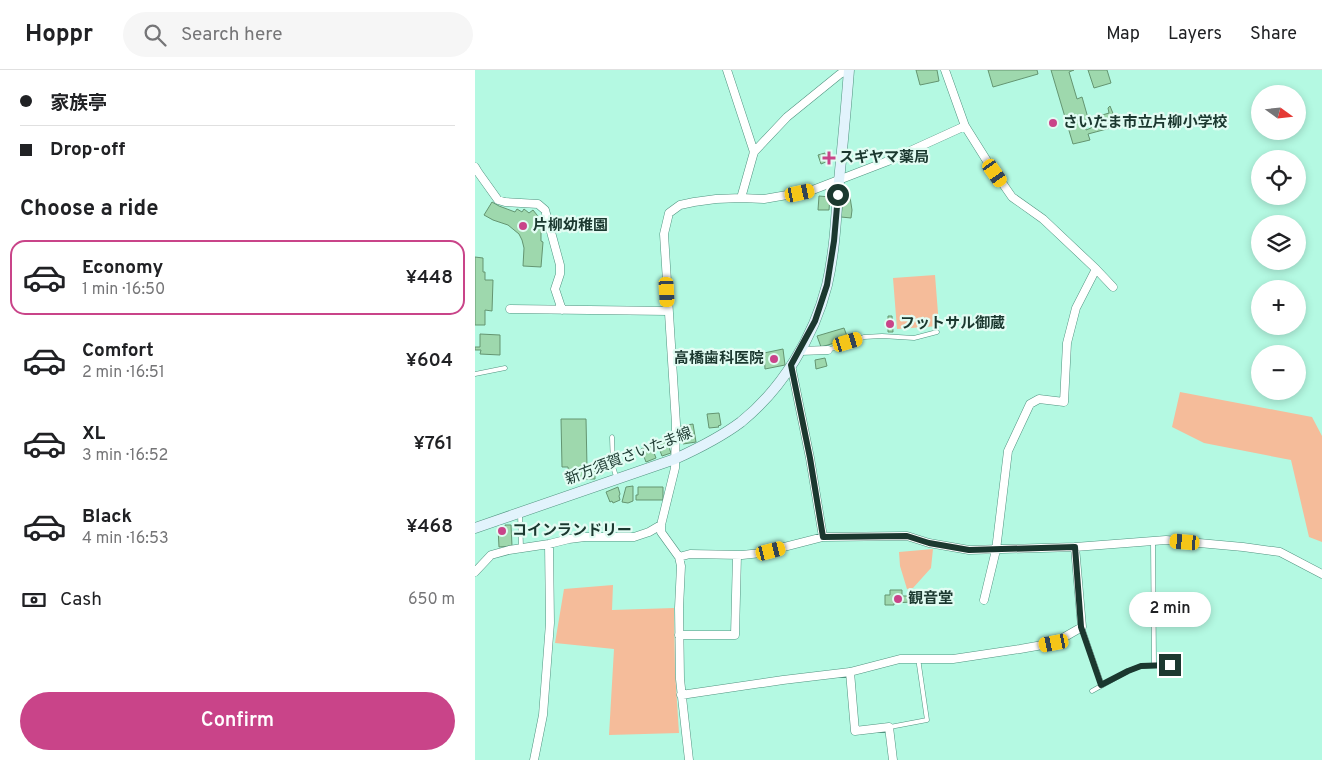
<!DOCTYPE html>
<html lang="en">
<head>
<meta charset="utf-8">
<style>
	:root { --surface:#fff; --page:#f6f6f6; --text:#202124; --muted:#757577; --line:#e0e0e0; --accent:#c94489 }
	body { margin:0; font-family:Overpass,"Noto Sans JP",sans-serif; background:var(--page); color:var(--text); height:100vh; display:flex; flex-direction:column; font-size:19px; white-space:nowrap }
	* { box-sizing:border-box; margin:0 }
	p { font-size:16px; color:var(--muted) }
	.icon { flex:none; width:28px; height:28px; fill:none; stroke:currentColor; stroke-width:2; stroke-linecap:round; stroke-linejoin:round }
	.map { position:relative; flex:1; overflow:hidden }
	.side { display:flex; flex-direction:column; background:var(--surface); width:475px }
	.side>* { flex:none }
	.guide { display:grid; align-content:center; height:110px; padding:0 20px; background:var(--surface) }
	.needle { width:32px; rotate:105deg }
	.buttons { position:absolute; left:776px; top:15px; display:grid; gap:10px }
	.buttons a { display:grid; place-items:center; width:55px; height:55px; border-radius:50%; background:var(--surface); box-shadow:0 2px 8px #0003; font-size:25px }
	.end { position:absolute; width:22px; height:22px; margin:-11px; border:6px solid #1b382f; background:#fff; box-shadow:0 0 0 2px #fff }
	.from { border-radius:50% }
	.bubble { position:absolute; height:35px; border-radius:18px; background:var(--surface); box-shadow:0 2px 8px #0003; font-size:16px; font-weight:600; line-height:35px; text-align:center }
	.car { position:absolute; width:15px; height:30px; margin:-15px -8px; border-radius:6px; box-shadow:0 0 4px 1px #0007; background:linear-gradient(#f5c518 24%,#345 0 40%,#f5c518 0 76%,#345 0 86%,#f5c518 0) }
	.guide b { display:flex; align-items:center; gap:18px; height:48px; font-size:19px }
	.guide b+b { border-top:1px solid var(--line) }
	.guide i { width:12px; height:12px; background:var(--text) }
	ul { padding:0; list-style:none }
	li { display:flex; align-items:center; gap:15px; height:75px; margin:0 10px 8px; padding:0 10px; border:2px solid transparent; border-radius:15px }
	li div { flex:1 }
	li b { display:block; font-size:19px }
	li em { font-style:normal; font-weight:600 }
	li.current { border-color:var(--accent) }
	li>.icon { width:45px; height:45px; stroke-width:1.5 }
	h2 { padding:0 20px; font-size:22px; line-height:60px }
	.pay { display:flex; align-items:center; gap:12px; height:55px; padding:0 20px; font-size:19px }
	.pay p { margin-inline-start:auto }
	.primary-button { display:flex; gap:10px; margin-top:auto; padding:10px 20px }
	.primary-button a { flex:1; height:58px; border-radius:30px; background:var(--accent); color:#fff; font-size:20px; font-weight:600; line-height:58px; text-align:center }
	header { display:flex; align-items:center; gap:30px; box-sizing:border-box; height:70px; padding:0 25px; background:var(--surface); border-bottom:1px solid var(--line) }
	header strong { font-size:24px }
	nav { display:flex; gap:28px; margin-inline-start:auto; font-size:18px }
	.search { width:350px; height:45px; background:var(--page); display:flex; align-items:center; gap:12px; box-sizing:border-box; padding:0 18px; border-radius:28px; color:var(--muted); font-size:19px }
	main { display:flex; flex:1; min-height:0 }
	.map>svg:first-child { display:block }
	.green { fill:#f5bc9a }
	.building { fill:#9ed8ad; stroke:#649571 }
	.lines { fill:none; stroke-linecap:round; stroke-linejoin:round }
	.lane-casing { stroke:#519480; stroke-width:5 }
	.street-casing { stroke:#519480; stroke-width:9 }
	.secondary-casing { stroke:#519480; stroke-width:11 }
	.lane { stroke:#fff; stroke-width:4 }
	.street { stroke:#fff; stroke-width:8 }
	.secondary { stroke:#e2f3fc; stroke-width:10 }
	.route { stroke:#1b382f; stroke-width:6 }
	.poi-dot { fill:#c94489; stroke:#e2fcf3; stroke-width:2 }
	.labels { text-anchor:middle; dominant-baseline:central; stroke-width:4.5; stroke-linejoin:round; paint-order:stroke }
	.poi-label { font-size:15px; font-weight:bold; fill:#1b382f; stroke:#e2fcf3; text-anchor:start }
	.street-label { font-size:15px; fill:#1b382f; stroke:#e2fcf3 }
</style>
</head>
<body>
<header>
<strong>Hoppr</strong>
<div class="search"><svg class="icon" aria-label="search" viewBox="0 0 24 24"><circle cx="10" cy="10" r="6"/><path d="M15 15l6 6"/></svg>Search here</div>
<nav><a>Map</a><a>Layers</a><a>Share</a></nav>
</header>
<main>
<section class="side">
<div class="guide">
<b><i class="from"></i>家族亭</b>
<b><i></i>Drop-off</b>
</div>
<h2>Choose a ride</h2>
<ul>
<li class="current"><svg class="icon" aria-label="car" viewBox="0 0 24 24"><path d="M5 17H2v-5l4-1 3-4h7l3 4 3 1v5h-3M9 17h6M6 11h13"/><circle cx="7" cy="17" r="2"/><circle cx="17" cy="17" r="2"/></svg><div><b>Economy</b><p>1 min · 16:50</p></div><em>¥448</em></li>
<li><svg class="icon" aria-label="car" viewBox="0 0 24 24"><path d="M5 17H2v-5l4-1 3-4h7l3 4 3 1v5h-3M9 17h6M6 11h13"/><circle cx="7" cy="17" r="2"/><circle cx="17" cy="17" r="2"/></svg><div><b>Comfort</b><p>2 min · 16:51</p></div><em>¥604</em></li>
<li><svg class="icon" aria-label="car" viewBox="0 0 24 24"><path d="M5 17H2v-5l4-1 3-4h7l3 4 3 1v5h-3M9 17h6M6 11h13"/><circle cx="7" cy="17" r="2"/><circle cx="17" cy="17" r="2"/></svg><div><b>XL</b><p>3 min · 16:52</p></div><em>¥761</em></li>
<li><svg class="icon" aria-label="car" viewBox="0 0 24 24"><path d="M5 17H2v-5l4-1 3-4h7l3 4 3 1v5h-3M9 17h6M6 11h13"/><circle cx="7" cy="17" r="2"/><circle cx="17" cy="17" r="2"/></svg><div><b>Black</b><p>4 min · 16:53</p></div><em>¥468</em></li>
</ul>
<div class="pay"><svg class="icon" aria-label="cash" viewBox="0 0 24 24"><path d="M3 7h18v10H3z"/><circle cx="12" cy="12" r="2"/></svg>Cash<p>650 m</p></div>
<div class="primary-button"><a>Confirm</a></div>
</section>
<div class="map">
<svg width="847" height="690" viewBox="0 0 847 690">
	<rect width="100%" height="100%" fill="#b4f9e2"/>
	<path class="green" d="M460 205 464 256 422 259 418 208Z
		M705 322 837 347 847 366V472L834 467 816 390 729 373 697 357Z
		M458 479 456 498 438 518 432 519 425 496 424 482Z
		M138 515 137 540 199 538 200 601 204 663 134 665 139 579 80 573 89 519Z"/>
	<path class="building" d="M441 0H462L464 11 445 15Z
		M513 0H562L563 4 518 17Z
		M576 0H599L594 2 602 29 607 27 613 48 611 49 612 53 610 54 611 60 616 58 614 49 634 43 633 38 635 36 643 56 613 64 615 70 598 74Z
		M613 0H632L636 13 619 18Z
		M350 83 351 86 356 84 358 89 346 94 343 85Z
		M344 126 355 127 354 140H343Z
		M368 126 375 127 377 140 376 148 366 147Z
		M17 132 24 136 40 142 42 139 47 142 49 139 54 143 58 140 62 145 69 158H66V171L68 172 66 197 48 196 49 178 47 170 44 164 33 155 18 150 9 145Z
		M0 187 8 188V202H10V210H18L17 241 10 240V255H0Z
		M413 246H417L418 262H413Z
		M369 258 373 269 346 277 342 266Z
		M5 264 25 265V285L5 284 6 280H0V277H5Z
		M308 279 310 295 290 299 289 283Z
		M350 288 352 296 341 299 340 290Z
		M244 343 246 355 243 356 244 357 234 358 232 344Z
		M86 349H111L112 397H120V409H94L93 397H87Z
		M218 354 221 372 208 374 206 356Z
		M191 369 196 383 187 386 182 373Z
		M176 375 181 388 171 392 166 379Z
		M158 416V431L153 433 147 432 151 417Z
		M143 417 145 424 144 426 145 430 138 433 137 431 135 432 131 422Z
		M163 417H188V430H161V425H163Z
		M30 455H36L37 476 24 477 23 458H30Z
		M415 520H427V526H436V532L419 533V535H410V525H415Z"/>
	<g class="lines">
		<g class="lane-casing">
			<path id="lane" d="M353 280 389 267 407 266 439 268 462 262
				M0 304 30 298
				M137 367 138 397 142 409
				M45 443 46 478
				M678 471 679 595
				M607 557 627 615
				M617 621 653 601 666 596 695 595
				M415 657 452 650 443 588"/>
		</g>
		<g class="street-casing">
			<path id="street" d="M252 0 279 82
				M470 0 490 56 512 91 537 127 568 149 621 199 601 238 592 273 589 332 564 329 555 334 533 381 521 480 509 530
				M0 97 3 102 23 130 30 132 63 134 70 140 85 195V204L80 219 87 240
				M266 128 279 82 312 47 365 4 373 0
				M621 199 638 217
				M35 239 193 241
				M325 281 353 280
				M316 295 335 388 348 467
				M204 487 215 484 267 485 286 483 348 467 432 466 454 473 494 480 600 477 691 470 768 477 805 482 847 504
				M0 502 16 485 34 480 74 474 94 469 110 467H159L174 462 186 455
				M204 565H260L262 485
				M375 602 380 661 414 657 418 690
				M206 625 308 610 375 602 425 589H478L545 579 579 573 607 557 600 477
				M59 690 68 645 75 553 74 474
				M214 690 205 609 204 538 206 496 204 487 186 462V455L200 398 201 354 189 164 194 143 205 135 219 132 241 129 266 128 289 129 335 121 413 91 490 56"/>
		</g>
		<g class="secondary-casing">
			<path id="secondary" d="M0 458 200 389C222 379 246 367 266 352 307 319 339 267 352 215 359 185 361 153 363 121 367 81 371 40 374 0"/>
		</g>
		<use href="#lane" class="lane"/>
		<use href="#street" class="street"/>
		<use href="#secondary" class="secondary"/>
	</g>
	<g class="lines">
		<path class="route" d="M363 125 359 171 352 215 340 251 316 295 335 388 348 467 432 466 454 473 494 480 600 477 606 557 626 615 653 601 666 596 695 595"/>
	</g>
	<g class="poi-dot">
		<circle cx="578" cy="53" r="5"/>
		<path d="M351.5 80.5h5v5h5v5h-5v5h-5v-5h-5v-5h5z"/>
		<circle cx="48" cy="156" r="5"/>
		<circle cx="415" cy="254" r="5"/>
		<circle cx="299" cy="289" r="5"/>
		<circle cx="27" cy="461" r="5"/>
		<circle cx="423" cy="529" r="5"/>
	</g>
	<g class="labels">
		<g class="poi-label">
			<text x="588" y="53">さいたま市立片柳小学校</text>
			<text x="364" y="88">スギヤマ薬局</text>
			<text x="58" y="156">片柳幼稚園</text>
			<text x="425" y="254">フットサル御蔵</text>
			<text x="289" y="289" text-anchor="end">高橋歯科医院</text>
			<text x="37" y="461">コインランドリー</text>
			<text x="433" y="529">観音堂</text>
		</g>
		<g class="street-label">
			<text transform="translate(154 387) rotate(-21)">新方須賀さいたま線</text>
		</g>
	</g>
</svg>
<div class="buttons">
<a><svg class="needle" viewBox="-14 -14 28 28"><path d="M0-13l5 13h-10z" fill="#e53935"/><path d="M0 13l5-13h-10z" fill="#757577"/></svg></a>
<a><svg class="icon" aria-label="locate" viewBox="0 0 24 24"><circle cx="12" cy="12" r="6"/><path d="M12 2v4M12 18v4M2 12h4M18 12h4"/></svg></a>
<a><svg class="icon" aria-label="layers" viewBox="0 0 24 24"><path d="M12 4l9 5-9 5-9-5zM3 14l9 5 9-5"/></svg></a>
<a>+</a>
<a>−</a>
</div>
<i class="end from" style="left:363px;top:125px"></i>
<i class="end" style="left:695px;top:595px"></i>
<div class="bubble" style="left:654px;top:522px;width:82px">2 min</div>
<i class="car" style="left:520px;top:103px;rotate:145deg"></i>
<i class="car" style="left:325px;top:123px;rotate:78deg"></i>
<i class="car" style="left:192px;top:222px;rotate:177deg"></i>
<i class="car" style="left:373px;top:272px;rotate:73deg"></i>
<i class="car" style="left:710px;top:472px;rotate:275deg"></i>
<i class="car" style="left:296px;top:481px;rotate:76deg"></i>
<i class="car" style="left:579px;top:573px;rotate:259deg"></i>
</div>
</main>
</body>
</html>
